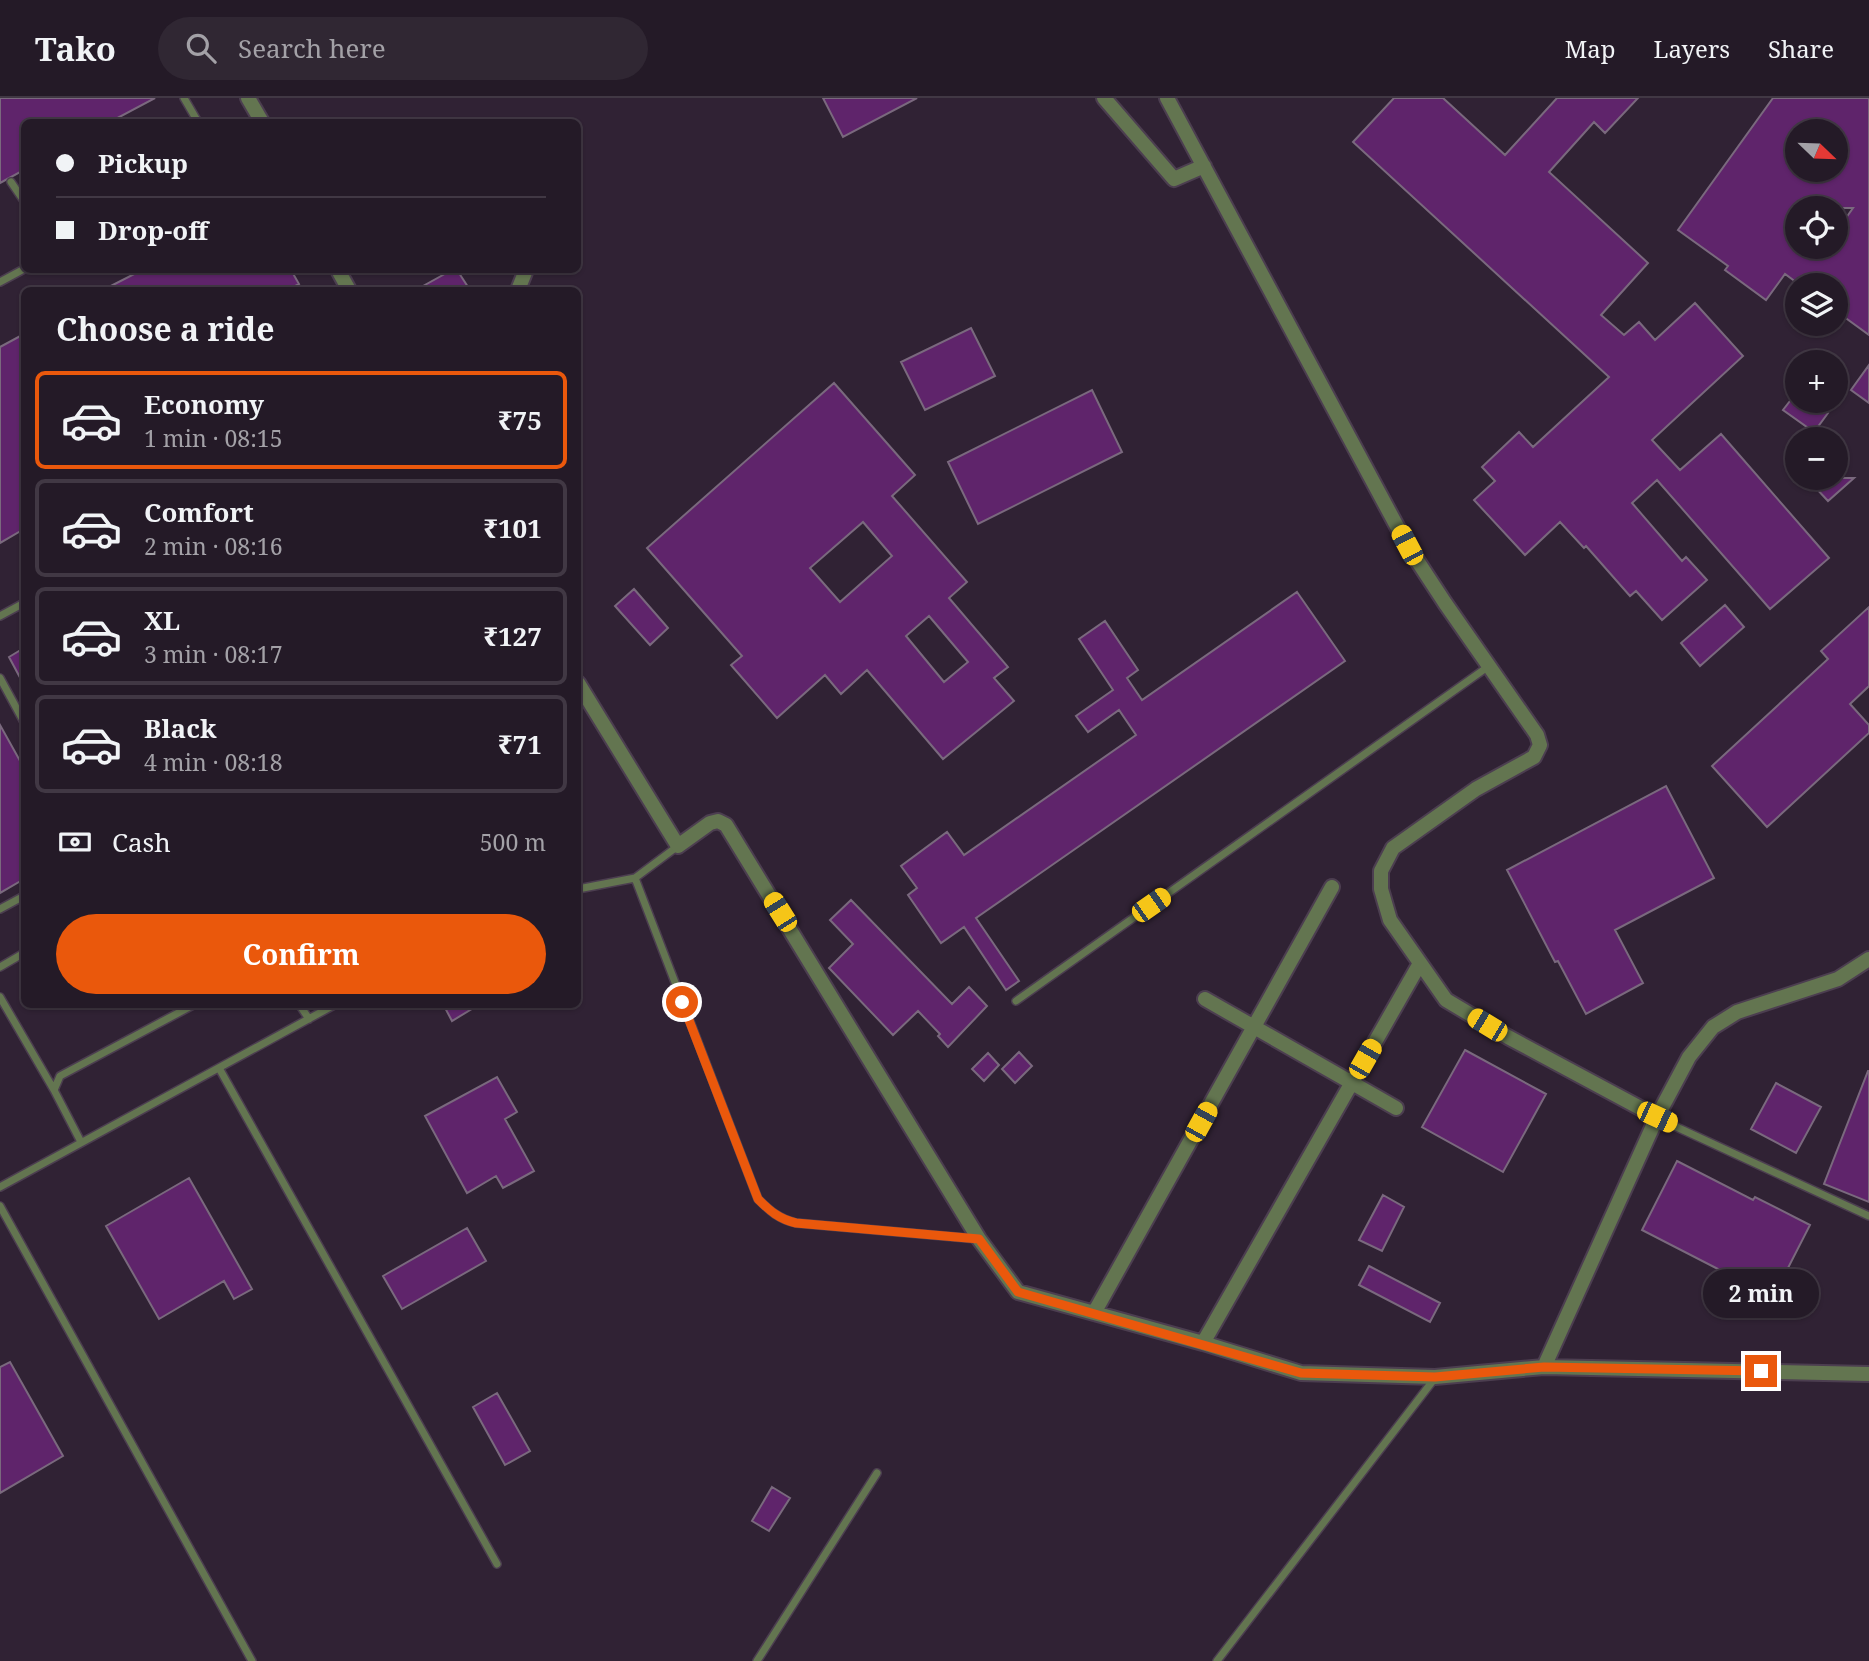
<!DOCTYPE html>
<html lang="en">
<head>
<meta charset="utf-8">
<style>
	:root { --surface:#241a27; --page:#302733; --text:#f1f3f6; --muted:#a3a1a7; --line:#413844; --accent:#ea580c }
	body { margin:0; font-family:"Noto Serif",serif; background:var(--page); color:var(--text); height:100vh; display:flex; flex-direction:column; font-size:26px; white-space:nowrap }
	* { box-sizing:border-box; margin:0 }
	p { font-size:23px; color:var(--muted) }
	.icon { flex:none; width:38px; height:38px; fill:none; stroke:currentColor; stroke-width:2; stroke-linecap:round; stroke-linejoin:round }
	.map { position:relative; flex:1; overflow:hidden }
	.panel { position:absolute; left:21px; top:189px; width:560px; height:721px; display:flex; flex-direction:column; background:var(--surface); border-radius:10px; box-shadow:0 2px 5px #0004,0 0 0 2px var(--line) }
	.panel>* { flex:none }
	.hud { position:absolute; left:21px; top:21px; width:560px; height:154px; border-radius:10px; box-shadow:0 2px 5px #0004,0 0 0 2px var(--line); display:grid; align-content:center; height:154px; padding:0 35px; background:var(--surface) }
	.needle { width:46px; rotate:113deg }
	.buttons { position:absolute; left:1785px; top:21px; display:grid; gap:14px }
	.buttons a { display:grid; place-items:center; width:63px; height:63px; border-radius:50%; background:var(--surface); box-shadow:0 2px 5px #0004,0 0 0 2px var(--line); font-size:35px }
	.end { position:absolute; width:32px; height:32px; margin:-16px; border:9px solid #ea580c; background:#fff; box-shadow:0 0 0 4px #fff }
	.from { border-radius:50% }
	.bubble { position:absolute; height:49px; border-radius:24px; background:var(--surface); box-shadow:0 2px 5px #0004,0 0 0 2px var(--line); font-size:23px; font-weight:700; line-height:49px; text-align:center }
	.car { position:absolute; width:21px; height:42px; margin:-21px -10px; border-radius:9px; box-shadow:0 0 5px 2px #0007; background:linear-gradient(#f5c518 24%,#345 0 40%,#f5c518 0 76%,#345 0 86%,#f5c518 0) }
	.hud b { display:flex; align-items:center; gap:24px; height:66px; font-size:26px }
	.hud b+b { border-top:2px solid var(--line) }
	.hud i { width:18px; height:18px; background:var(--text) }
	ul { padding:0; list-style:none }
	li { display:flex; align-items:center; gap:21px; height:98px; margin:0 14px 10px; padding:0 21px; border:4px solid var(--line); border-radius:10px }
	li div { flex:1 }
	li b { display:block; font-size:26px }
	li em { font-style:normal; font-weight:700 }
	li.on { border-color:var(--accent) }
	li>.icon { width:63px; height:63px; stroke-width:1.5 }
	h2 { padding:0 35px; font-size:32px; line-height:84px }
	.pay { display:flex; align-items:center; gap:18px; height:77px; padding:0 35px; font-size:26px }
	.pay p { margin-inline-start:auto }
	.primary-button { display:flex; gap:14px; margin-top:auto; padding:14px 35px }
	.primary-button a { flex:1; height:80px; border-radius:42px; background:var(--accent); color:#fff; font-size:28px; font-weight:700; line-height:80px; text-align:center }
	header { display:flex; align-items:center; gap:42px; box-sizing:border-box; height:98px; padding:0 35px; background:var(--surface); border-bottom:2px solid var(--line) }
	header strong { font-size:33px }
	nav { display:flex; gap:38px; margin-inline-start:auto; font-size:24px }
	.search { width:490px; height:63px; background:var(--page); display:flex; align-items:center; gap:18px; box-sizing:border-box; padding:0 24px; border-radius:38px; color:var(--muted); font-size:26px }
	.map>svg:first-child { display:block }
	.building { fill:#5f246b; stroke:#7a697e; stroke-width:2; fill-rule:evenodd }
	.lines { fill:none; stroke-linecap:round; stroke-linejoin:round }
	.lane-casing { stroke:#4c3e50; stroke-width:10 }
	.street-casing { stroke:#4c3e50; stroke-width:18 }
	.lane { stroke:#637550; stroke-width:7 }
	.street { stroke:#637550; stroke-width:14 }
	.route { stroke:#ea580c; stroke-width:9 }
</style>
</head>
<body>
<header>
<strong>Tako</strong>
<div class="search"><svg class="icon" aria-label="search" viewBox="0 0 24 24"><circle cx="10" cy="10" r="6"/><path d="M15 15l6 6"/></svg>Search here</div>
<nav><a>Map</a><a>Layers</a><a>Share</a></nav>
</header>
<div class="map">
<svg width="1869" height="1563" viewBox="0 0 1869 1563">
	<rect width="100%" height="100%" fill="#302234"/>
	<path class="building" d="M0 0H155L110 24H24V72L0 85Z
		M823 0H917L843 39Z
		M1394 0H1443L1505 57 1557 0H1638L1605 35 1594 24 1549 74 1648 165 1601 217 1624 237 1639 224 1655 242 1695 205 1743 258 1652 342 1680 372 1721 336 1829 460 1770 511 1657 382 1632 405 1682 463 1686 459 1707 482 1662 522 1636 493 1630 498 1586 448 1584 450 1560 424 1525 457 1474 402 1495 383 1482 369 1519 334 1533 349 1609 279 1353 44Z
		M1773 0H1869V237L1836 213V187H1800L1785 176 1766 202 1725 172 1728 168 1678 132ZM1797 33H1836V72H1797ZM1797 110H1853L1836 134V149H1797Z
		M142 172H291L299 186 288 192H103Z
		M452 172H457L470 192H416Z
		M971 230 995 278 925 312 901 264Z
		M24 236V431L0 445V249Z
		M1869 267V305L1851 292Z
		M834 285 915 377 892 398 967 484 949 500 1008 569 994 580 1014 603 943 661 867 572 841 596 825 577 777 620 731 567 742 558 647 450ZM863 424 892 458 840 504 810 470ZM929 518 968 564 944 584 906 538Z
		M1092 292 1122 354 978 426 948 364Z
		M1790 303H1811L1828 315 1814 334 1783 312Z
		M1825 380H1854L1828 403 1815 389Z
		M634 491 668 530 650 547 615 508Z
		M1297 494 1345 563 976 820 1019 883 1006 892 964 829 941 845 908 797 917 790 901 768 947 734 964 757 1136 637 1119 612 1088 634 1076 618 1113 592 1079 541 1105 523 1138 572 1127 580 1142 602Z
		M1725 507 1744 529 1700 568 1681 545Z
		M1869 509V588L1850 606 1869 627V635L1767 729 1712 668 1828 561 1821 553Z
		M24 550V587L9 559Z
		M0 627 24 670V781L0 795Z
		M1666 688 1714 780 1615 832 1643 885 1586 916 1558 863 1555 864 1507 772Z
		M851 802 952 906 969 889 987 908 948 949 938 938 940 936 918 913 893 937 829 870 853 846 830 822Z
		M443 906H480L452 923Z
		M1465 952 1546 996 1503 1074 1422 1029Z
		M1019 954 1032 968 1015 985 1002 971Z
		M988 955 999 967 984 983 972 971Z
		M1868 973H1869V1104L1824 1086Z
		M497 979 517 1014 505 1021 534 1073 503 1090 496 1078 467 1095 425 1018Z
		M1776 985 1821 1009 1796 1055 1751 1031Z
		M1677 1063 1753 1102 1755 1099 1810 1127 1768 1209 1713 1181 1718 1171 1642 1132Z
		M189 1080 252 1191 234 1201 224 1183 159 1221 106 1128Z
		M1383 1097 1404 1109 1382 1153 1359 1142Z
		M467 1130 486 1163 402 1211 383 1178Z
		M1369 1168 1440 1205 1430 1224 1359 1187Z
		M10 1264 63 1358 0 1395V1269Z
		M497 1295 530 1353 505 1367 473 1309Z
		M772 1389 790 1400 769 1433 752 1423Z"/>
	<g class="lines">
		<g class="lane-casing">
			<path id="lane" d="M184 0 198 24
				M11 84 24 103
				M0 184 24 171
				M0 518 24 505
				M0 580 24 624
				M635 780 758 1101C770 1113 779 1121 796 1125L978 1141
				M578 791 635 780 678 748
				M0 811 24 798
				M0 869 24 855
				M0 899 54 992
				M1016 903 1489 568
				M299 906 309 921
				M219 970 497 1466
				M1657 1020 1869 1118
				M81 1044 54 992 60 978 195 906
				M0 1089 336 906
				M0 1108 252 1563
				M757 1563 877 1375
				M1217 1563 1435 1280"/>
		</g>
		<g class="street-casing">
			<path id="street" d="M248 0 262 24
				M1104 0 1174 81 1204 68
				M1167 0 1407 447 1445 505 1537 637 1540 647 1534 659 1476 691 1393 750 1381 773V791L1390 822 1446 902 1508 939 1657 1019
				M338 172 349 192
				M518 192 526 172
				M578 585 678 748 710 725 718 723 726 727 979 1141 1018 1194 1203 1245 1301 1275 1435 1279 1544 1269 1869 1276
				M1205 901 1396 1010
				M1094 1215 1332 789
				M1203 1245 1419 867
				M1544 1269 1657 1019 1689 959 1713 929 1737 914 1838 881 1869 861"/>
		</g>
		<use href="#lane" class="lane"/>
		<use href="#street" class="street"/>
	</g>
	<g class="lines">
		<path class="route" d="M682 904 758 1101C770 1113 779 1121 796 1125L979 1141 1018 1194 1301 1275 1435 1279 1544 1269 1761 1273"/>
	</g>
</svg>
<div class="buttons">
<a><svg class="needle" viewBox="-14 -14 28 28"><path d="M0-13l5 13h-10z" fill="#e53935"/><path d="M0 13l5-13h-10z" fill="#a3a1a7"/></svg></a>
<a><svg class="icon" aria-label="locate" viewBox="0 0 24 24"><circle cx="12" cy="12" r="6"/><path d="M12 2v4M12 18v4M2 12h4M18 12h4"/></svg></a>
<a><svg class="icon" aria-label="layers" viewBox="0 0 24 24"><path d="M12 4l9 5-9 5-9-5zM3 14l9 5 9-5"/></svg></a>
<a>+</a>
<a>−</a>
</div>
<i class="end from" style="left:682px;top:904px"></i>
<i class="end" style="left:1761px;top:1273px"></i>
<div class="bubble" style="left:1703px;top:1171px;width:116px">2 min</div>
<i class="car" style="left:1407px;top:447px;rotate:332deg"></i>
<i class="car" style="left:1151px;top:807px;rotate:55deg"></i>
<i class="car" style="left:780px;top:814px;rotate:328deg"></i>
<i class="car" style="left:1487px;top:927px;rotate:301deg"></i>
<i class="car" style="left:1365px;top:961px;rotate:30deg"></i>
<i class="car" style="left:1657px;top:1019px;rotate:115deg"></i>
<i class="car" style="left:1201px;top:1024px;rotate:29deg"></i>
<div class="hud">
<b><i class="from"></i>Pickup</b>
<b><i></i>Drop-off</b>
</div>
<section class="panel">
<h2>Choose a ride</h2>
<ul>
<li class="on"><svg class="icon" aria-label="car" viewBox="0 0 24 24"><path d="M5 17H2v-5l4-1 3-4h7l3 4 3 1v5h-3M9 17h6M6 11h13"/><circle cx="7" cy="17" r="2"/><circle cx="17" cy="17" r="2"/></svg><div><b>Economy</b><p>1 min · 08:15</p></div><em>₹75</em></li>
<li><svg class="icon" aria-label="car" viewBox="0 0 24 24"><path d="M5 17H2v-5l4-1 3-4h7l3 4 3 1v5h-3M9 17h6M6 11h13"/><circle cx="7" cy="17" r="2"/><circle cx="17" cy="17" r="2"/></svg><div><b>Comfort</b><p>2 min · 08:16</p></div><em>₹101</em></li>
<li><svg class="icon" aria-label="car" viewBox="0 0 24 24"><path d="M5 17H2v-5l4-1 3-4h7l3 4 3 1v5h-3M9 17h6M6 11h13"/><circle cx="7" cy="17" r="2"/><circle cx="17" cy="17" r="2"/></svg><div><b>XL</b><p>3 min · 08:17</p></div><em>₹127</em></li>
<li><svg class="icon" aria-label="car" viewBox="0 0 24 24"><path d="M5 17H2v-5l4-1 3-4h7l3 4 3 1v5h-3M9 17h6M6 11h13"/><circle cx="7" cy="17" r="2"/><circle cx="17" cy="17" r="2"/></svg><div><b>Black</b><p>4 min · 08:18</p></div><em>₹71</em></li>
</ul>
<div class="pay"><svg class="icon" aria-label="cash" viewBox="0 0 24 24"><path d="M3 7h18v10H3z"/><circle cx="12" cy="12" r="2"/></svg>Cash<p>500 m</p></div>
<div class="primary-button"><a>Confirm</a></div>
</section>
</div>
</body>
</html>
